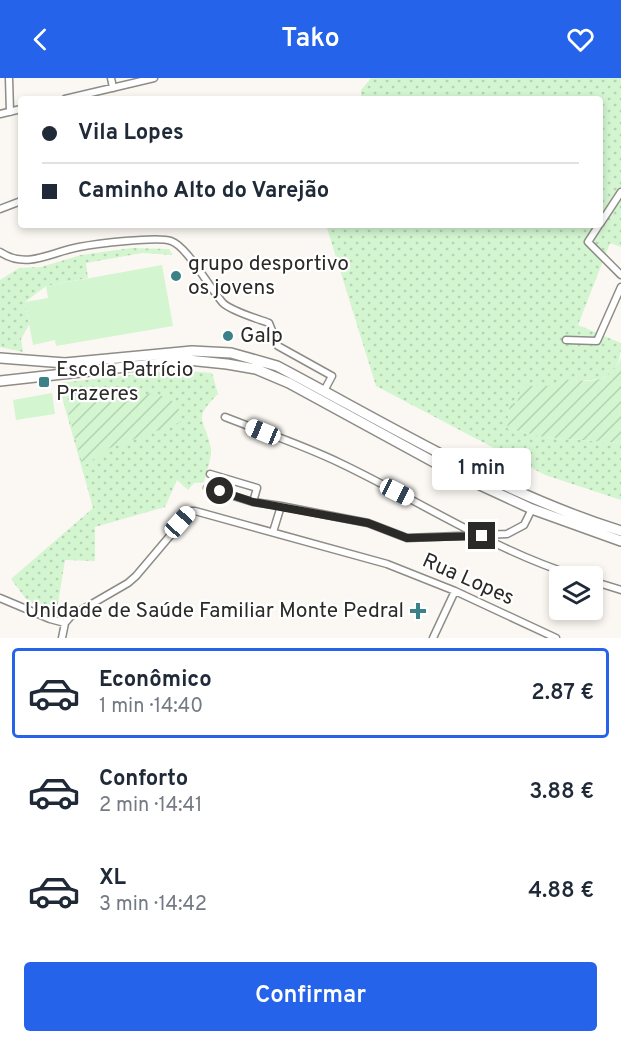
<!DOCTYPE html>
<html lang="pt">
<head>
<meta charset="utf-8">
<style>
	:root { --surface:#fff; --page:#f6f6f7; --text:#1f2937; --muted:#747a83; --line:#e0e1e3; --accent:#2563eb }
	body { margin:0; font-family:Overpass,sans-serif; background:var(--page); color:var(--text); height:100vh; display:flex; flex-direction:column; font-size:22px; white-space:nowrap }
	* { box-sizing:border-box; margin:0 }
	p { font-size:20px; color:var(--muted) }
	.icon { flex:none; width:33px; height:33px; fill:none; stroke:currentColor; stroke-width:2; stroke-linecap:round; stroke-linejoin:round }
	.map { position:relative; height:560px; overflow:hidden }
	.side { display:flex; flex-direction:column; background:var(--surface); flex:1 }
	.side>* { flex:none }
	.hud { position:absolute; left:18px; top:18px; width:585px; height:132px; border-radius:6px; box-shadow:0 3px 9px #0003; display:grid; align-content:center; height:132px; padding:0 24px; background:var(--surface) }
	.tools { position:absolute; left:549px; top:488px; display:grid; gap:12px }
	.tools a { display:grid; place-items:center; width:54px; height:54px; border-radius:6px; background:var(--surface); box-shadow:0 3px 9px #0003; font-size:30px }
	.end { position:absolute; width:27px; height:27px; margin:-14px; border:8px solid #2b2a28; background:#fff; box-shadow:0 0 0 3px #fff }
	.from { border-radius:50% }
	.bubble { position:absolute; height:42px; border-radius:6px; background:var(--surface); box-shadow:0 3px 9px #0003; font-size:20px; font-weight:600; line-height:42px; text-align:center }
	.car { position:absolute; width:18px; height:36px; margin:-18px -9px; border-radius:8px; box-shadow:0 0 4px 2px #0007; background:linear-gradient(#fff 24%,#345 0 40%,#fff 0 76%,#345 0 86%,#fff 0) }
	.hud b { display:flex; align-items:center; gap:21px; height:57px; font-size:22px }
	.hud b+b { border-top:2px solid var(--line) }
	.hud i { width:15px; height:15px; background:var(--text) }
	ul { padding:10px 0 0; list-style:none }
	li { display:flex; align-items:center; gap:18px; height:90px; margin:0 12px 9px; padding:0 12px; border:3px solid transparent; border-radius:6px }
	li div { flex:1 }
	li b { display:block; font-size:22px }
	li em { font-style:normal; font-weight:600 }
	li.on { border-color:var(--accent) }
	li>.icon { width:54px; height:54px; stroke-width:1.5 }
	.primary-button { display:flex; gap:12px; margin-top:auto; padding:12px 24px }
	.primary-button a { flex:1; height:69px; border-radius:6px; background:var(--accent); color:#fff; font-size:24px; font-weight:600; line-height:69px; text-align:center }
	header { display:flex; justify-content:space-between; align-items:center; height:78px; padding:0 24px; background:var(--accent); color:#fff; font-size:27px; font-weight:600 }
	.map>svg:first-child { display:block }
	.grass { fill:url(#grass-dots) }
	.garden { fill:url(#garden-furrows) }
	.pitch { fill:#d3f5d0 }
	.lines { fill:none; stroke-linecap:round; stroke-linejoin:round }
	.street-casing { stroke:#8e8c87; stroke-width:9 }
	.secondary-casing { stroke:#8e8c87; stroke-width:12 }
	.street { stroke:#fff; stroke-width:6 }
	.secondary { stroke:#fff; stroke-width:9 }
	.route { stroke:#2b2a28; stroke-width:8 }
	.poi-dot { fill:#3a8288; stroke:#fff; stroke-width:2 }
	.labels { text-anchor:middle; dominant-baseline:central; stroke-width:4.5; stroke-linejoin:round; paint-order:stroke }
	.poi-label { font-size:21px; fill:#2b2a28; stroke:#fff; text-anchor:start }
	.street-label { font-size:21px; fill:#2b2a28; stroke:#fff }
</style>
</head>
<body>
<header><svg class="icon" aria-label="back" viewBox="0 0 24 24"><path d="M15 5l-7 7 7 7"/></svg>Tako<svg class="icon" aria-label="heart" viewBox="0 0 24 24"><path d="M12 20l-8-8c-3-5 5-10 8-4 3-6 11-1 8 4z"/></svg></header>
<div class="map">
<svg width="621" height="560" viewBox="0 0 621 560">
	<defs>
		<pattern id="grass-dots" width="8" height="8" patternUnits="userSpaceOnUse" patternTransform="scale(1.5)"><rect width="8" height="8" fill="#d3f5d0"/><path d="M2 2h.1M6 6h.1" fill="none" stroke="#b5d2b3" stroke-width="1.8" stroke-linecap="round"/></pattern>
		<pattern id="garden-furrows" width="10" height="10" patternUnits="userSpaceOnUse" patternTransform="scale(1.5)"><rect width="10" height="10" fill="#d3f5d0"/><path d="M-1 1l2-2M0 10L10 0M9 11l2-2" fill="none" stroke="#b5d2b3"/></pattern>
	</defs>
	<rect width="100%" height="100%" fill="#fbf8f3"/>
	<path class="grass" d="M371 0H621V169L610 165 578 247 621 265C621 309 591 302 557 302V308L517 326 510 324 507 350 543 359 621 365V422L545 397 376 308 326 147H600V21H361V12Z
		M131 170 169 171 173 177 142 175 86 185 88 200 46 208 25 224 29 247 21 261 23 274 0 269V202L19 190 41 189 81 177Z
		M177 292 212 295 218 316C191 343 205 339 211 371 212 380 206 394 204 404L194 405 188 412 177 402 165 429 95 449V483L65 482 56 538 26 521 11 501 93 430 58 305Z"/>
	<path class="garden" d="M621 280V365L543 359 507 350 510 324 517 326 521 308H556L557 301C585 302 608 310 621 280Z
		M155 315C171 322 181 324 181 344L107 371 83 389 66 327Z"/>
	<path class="pitch" d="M162 187 173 248 56 268 55 262 33 267 25 224 48 220 46 208Z
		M52 315 55 336 16 342 13 322Z"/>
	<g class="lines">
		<g class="street-casing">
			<path id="street" d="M9 0 10 34
				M111 0 113 10
				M65 21 154 0
				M0 36 21 31
				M0 131 21 123
				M600 146 621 114
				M599 147 588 164 621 197
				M0 174C27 192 51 174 79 169 95 166 157 158 171 163 187 168 210 211 223 225 231 233 258 241 269 245L278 268 332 298 324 313
				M566 262 597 263 621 209
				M225 339C263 354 303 367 340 385 418 422 493 472 576 498
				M210 396 257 410 253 424
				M207 410 253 424 281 428
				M273 454 281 428 368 445 407 460 507 456 524 447 532 431
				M592 503 621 512
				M0 520 50 541 65 545
				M62 560 65 545 71 538 128 505 136 498 191 433H195L387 486 455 513 556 560
				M433 560 455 513"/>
		</g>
		<g class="secondary-casing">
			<path id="secondary" d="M0 280 65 285 192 273 231 275 277 288C389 347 499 415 621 453
				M0 303 188 282 227 286 256 291 289 305 454 395 532 431 621 463"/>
		</g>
		<use href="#street" class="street"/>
		<use href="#secondary" class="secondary"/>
	</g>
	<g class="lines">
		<path class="route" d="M220 413 253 424 368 445 407 460 482 458"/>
	</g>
	<g class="poi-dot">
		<circle cx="176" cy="198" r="6"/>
		<circle cx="228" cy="258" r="6"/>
		<rect x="38" y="298" width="12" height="12" rx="3"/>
		<path d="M415 524h6v6h6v6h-6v6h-6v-6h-6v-6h6z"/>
	</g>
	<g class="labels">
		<g class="poi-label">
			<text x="188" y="186">grupo desportivo<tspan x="188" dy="24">os jovens</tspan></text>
			<text x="240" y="258">Galp</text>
			<text x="56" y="292">Escola Patrício<tspan x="56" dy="24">Prazeres</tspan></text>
			<text x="404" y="533" text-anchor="end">Unidade de Saúde Familiar Monte Pedral</text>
		</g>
		<g class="street-label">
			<text transform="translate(468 502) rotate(24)">Rua Lopes</text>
		</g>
	</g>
</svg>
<div class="tools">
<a><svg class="icon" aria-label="layers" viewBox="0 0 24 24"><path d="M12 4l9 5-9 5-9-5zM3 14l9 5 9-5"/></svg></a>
</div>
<i class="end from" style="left:220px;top:413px"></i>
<i class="end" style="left:482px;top:458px"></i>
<div class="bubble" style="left:432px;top:370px;width:99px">1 min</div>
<i class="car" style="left:263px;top:354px;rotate:292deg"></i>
<i class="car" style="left:397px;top:414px;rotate:117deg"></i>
<i class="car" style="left:180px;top:444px;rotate:42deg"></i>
<div class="hud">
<b><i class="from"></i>Vila Lopes</b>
<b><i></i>Caminho Alto do Varejão</b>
</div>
</div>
<section class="side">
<ul>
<li class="on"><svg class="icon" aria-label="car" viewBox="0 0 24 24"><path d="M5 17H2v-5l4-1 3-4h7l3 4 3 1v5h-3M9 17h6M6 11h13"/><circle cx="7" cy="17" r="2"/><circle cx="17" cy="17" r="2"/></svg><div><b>Econômico</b><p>1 min · 14:40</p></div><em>2.87 €</em></li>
<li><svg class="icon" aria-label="car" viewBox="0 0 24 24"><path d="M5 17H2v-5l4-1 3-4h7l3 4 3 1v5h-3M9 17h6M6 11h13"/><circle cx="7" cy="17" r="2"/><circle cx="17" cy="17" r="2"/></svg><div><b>Conforto</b><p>2 min · 14:41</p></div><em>3.88 €</em></li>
<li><svg class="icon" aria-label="car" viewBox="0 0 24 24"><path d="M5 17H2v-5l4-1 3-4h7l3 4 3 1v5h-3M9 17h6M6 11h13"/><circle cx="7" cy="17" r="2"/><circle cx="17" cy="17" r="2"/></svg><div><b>XL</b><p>3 min · 14:42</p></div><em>4.88 €</em></li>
</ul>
<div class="primary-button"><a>Confirmar</a></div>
</section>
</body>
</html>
